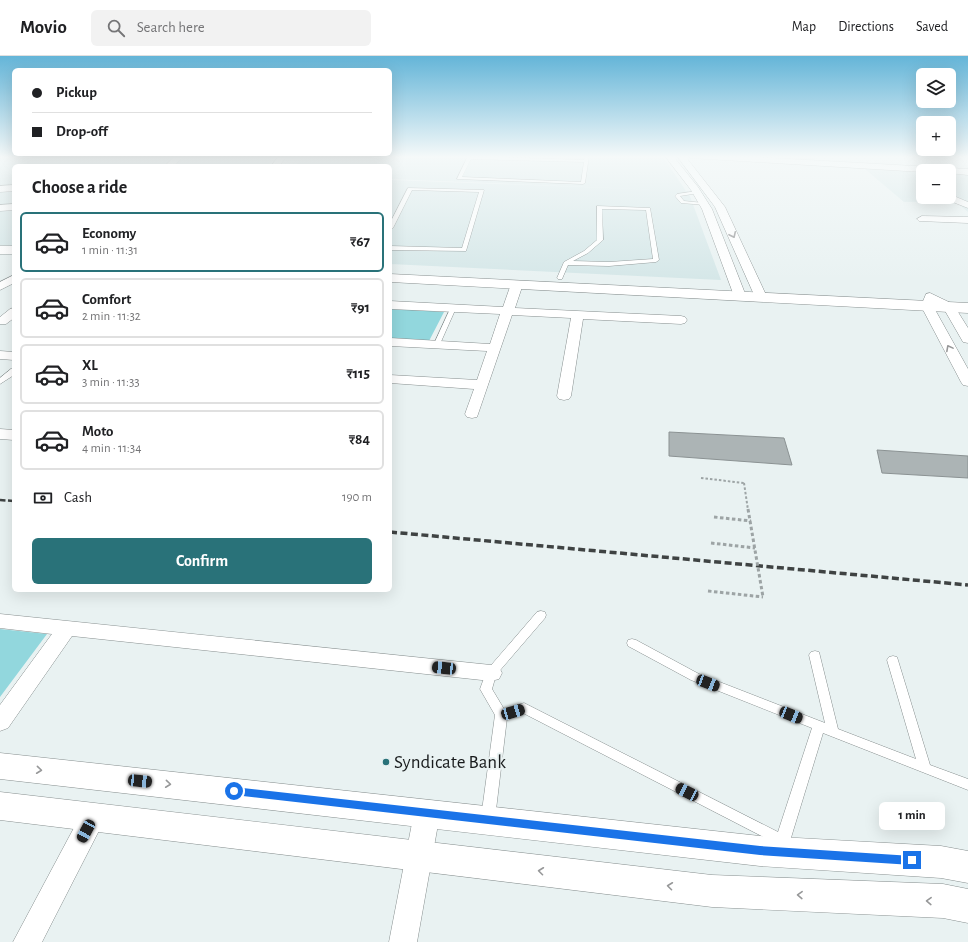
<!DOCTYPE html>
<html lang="en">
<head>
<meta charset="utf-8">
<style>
	:root { --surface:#fff; --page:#f2f2f2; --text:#202124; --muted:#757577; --line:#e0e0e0; --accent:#297279 }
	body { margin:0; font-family:"Alegreya Sans",sans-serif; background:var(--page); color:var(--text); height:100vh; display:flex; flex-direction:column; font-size:15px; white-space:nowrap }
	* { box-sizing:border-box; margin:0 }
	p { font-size:13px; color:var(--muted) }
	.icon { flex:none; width:22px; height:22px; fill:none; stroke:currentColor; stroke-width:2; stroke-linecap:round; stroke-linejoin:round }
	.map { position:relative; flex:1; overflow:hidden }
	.details { position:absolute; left:12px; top:108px; width:380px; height:428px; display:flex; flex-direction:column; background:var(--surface); border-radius:6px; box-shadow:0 4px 16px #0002 }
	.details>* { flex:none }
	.guide { position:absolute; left:12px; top:12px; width:380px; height:88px; border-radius:6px; box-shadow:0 4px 16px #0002; display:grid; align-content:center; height:88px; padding:0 20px; background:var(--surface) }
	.fabs { position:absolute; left:916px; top:12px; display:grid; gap:8px }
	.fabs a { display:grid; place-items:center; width:40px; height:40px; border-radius:6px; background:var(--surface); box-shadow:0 4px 16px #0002; font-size:20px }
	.end { position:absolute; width:18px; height:18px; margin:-9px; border:5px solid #1a73e8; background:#fff; box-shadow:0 0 0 2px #fff }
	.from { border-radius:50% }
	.bubble { position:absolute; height:28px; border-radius:6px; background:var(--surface); box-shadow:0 4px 16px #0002; font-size:13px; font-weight:700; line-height:28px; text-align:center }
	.car { position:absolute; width:12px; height:24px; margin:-12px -6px; border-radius:5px; box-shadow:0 0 3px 1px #0007; background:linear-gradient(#222 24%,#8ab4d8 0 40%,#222 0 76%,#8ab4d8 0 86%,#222 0) }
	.guide b { display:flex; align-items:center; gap:14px; height:38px; font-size:15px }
	.guide b+b { border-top:1px solid var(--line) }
	.guide i { width:10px; height:10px; background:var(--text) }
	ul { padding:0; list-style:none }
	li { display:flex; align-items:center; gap:12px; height:60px; margin:0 8px 6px; padding:0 12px; border:2px solid var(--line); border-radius:6px }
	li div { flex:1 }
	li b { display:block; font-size:15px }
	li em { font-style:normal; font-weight:700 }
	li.current { border-color:var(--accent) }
	li>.icon { width:36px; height:36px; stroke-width:1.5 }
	h2 { padding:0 20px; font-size:18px; line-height:48px }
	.pay { display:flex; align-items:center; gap:10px; height:44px; padding:0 20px; font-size:15px }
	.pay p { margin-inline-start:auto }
	.cta { display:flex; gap:8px; margin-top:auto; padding:8px 20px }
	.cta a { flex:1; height:46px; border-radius:6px; background:var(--accent); color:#fff; font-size:16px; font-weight:700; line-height:46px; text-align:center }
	header { display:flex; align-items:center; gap:24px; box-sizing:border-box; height:56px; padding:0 20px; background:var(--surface); border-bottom:1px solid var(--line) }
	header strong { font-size:19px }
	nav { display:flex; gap:22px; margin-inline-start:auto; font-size:14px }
	.search { width:280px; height:36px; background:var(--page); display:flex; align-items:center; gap:10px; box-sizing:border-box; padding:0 14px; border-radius:6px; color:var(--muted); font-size:15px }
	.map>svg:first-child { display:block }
	.built { fill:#d5e7e8 }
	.green { fill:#92d7dd }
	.building { fill:#acb4b5; stroke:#8b9293 }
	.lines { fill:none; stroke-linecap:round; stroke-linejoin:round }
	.service-casing { stroke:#878f8f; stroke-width:1 }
	.minor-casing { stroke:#878f8f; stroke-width:1 }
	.tertiary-casing { stroke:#878f8f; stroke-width:1 }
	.path-far1 { stroke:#9da4a5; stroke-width:2; stroke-dasharray:2.5 2; stroke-linecap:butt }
	.path { stroke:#9da4a5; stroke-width:3; stroke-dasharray:3.5 2.5; stroke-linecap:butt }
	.service { fill:#fff; fill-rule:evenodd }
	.minor { fill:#fff; fill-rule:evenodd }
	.tertiary { fill:#fff; fill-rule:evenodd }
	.rail-far1 { stroke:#3f4343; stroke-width:2.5; stroke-dasharray:5.5 2.5; stroke-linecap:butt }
	.rail { stroke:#3f4343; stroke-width:3.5; stroke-dasharray:7 3.5; stroke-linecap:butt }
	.path-bridge-far1 { stroke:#9da4a5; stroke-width:2; stroke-dasharray:2.5 2; stroke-linecap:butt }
	.path-bridge { stroke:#9da4a5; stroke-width:3; stroke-dasharray:3.5 2.5; stroke-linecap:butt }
	.oneway { stroke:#979899 }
	.route { fill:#1a73e8 }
	.poi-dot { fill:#297279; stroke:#e9f2f2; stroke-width:1.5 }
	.labels { text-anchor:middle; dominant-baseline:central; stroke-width:4; stroke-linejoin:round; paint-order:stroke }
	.near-poi-label { font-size:19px; fill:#181b1c; stroke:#e9f2f2; text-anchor:start }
</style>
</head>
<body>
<header>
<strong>Movio</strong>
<div class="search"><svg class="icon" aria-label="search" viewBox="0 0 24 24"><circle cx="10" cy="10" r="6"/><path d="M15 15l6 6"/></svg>Search here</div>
<nav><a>Map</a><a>Directions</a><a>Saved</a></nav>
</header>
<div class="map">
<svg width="968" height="886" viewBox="0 0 968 886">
	<rect width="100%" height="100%" fill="#e9f2f2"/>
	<path class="built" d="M0 100H275L267 110H14V190L0 189Z
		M303 100 663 101 686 135 390 123V110H296Z
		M726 100H814L815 105Z
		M865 113 923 116V141H949V118L968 119V156L955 145 904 146Z
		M390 124 688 135 721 224 390 208Z"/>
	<path class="green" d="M390 252 444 256 429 285 390 282Z
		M0 573 47 578 0 641Z"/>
	<path class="building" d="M669 376 784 382 792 409 669 400Z
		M877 394 968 400V422L882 417Z"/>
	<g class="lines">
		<g class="service-casing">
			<path id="service" d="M468 100 584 104 585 100H589L585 127 583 128 457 123ZM471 103 584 106 581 126 462 121Z
				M408 132 484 134 466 195 390 194V190L462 192 479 136 412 134 393 172 390 174V167Z
				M697 135H699V137L680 140 684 145 704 147H706V149L681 147 675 140 677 138Z
				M597 150 650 152 659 204 656 206 609 210 568 209 562 223H558L557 222 564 206 584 195 597 184ZM602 153 646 154 653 203 609 206 573 205 588 197 603 184Z
				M451 251 456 252 440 288 439 289H435L434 288Z
				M11 313H14V319L0 328V322Z
				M541 555 545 556 546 559 545 562 496 619 492 633 504 653 524 647 528 649 778 776 812 672 691 624 628 590 627 587 628 584 632 583 636 584 699 618 825 667 809 599 811 596 815 595 819 596 838 673 916 703 887 604 889 601 893 600 897 601 930 709 968 723V734L823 677 790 785 786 793 781 795 776 793 775 787 523 657 507 662 495 762 493 766 488 768 483 766 481 762 495 659 480 633 487 614 537 556Z"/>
		</g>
		<g class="minor-casing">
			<path id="minor" d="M175 100H184L174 110H165Z
				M279 100H287L279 110H271Z
				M665 100H673L698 131 712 153 746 240 744 242H736L734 240 702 153 691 134Z
				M677 100H685L725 151 767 241 765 244H757L755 241 715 151Z
				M687 100H736L968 113V119L949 117V115L923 116 691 102Z
				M923 126V133L920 132 919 129Z
				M14 129V135L0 136V130Z
				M949 138 968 146V152L945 143 943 141H949Z
				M14 148V154L0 155V149Z
				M922 160 968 161V167L919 165 917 163Z
				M14 219V227L0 234V226Z
				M517 225 521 226 523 228 515 252 681 260 685 261 687 264 685 267 681 268 583 263 571 340 569 343 564 344 559 343 557 340 571 262 512 259 477 361 472 362 467 361 465 358 474 333 390 327V319L477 324 487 295 390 290V282L490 288 500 258 390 253V245L503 251 511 228 513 226Z
				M930 237 953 248 968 272V287L963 286 944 253 934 248 933 250 968 313V330L963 329 961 326 921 250 926 238Z
				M14 252V262L6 268H0V261L10 253Z
				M0 295 14 296V304L0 303Z
				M0 373 14 374V384L0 383Z
				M0 558 491 609 499 611 502 617 499 623 491 625 72 580 8 672 0 675V649L52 578 0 572Z
				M427 746 436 749 440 757 417 886H389L414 757 418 749Z
				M93 750 102 753 106 761 42 886H13L84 753Z"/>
		</g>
		<g class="tertiary-casing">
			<path id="tertiary" d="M0 190H14V198H0Z
				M390 218 968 247V257L390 226Z
				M0 697 760 780 941 790 968 795V827L941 822 760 810 0 723Z
				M0 736 712 819 943 828 968 833V867L943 862 712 851 0 764Z"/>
		</g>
		<path class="path-far1" d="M701 422 744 427"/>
		<path class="path" d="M714 461 751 465
			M711 487 755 492
			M708 535 763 541"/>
		<use href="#service" class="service"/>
		<use href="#minor" class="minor"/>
		<use href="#tertiary" class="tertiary"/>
		<path class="rail-far1" d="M0 444 14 445"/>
		<path class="rail" d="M390 476 968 529"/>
		<path class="path-bridge-far1" d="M744 427 748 454"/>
		<path class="path-bridge" d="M748 453 763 541"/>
	</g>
	<defs><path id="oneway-chevron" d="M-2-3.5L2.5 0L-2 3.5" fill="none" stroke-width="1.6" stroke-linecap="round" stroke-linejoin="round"/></defs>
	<g class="oneway">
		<use href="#oneway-chevron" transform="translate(733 179) rotate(65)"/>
		<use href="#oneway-chevron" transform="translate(949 292) rotate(-118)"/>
		<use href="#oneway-chevron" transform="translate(39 714) rotate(6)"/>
		<use href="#oneway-chevron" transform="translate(168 728) rotate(6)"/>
		<use href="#oneway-chevron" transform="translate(541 815) rotate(-173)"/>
		<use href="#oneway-chevron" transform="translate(670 830) rotate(-173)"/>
		<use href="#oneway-chevron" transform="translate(800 839) rotate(-178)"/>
		<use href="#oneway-chevron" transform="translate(929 845) rotate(-178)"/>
	</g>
	<linearGradient id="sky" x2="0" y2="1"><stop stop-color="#64b5d8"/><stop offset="0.45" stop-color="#f5f9f9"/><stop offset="1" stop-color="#f5f9f9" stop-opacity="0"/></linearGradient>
	<rect width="968" height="224" fill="url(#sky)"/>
	<path class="route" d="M234 731 760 790 912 800 915 801 917 804 915 808 912 809 760 799 234 739 231 738 229 735 231 732Z"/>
	<circle class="poi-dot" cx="386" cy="706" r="4"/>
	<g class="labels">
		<g class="near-poi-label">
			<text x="394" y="706">Syndicate Bank</text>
		</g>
	</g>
</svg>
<div class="fabs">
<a><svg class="icon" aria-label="layers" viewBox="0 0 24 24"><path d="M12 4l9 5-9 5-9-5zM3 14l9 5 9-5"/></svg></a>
<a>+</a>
<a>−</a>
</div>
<i class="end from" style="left:234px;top:735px"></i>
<i class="end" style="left:912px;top:804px"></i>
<div class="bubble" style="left:879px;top:746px;width:66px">1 min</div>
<i class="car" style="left:444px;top:612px;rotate:276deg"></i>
<i class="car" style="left:708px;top:627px;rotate:111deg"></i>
<i class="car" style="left:513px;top:656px;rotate:74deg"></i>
<i class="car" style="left:791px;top:659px;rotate:112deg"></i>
<i class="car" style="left:140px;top:725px;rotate:96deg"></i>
<i class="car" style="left:687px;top:736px;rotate:297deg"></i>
<i class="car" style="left:86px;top:775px;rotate:208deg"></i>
<div class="guide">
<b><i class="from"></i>Pickup</b>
<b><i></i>Drop-off</b>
</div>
<section class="details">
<h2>Choose a ride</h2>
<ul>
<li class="current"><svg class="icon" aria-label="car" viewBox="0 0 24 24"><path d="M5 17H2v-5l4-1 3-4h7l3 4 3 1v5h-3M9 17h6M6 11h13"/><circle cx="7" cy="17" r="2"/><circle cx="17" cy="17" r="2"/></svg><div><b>Economy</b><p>1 min · 11:31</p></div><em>₹67</em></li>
<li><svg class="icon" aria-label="car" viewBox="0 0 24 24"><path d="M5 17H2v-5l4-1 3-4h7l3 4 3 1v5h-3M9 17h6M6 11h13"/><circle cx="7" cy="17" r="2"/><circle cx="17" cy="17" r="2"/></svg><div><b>Comfort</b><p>2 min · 11:32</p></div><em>₹91</em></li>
<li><svg class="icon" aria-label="car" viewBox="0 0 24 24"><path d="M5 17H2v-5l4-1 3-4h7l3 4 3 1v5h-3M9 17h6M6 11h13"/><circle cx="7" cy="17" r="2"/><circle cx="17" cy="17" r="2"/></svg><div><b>XL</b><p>3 min · 11:33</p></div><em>₹115</em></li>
<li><svg class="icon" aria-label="car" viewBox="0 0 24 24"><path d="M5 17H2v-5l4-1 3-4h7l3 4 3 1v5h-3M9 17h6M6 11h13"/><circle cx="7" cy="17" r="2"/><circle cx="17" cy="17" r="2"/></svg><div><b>Moto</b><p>4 min · 11:34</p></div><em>₹84</em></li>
</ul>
<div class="pay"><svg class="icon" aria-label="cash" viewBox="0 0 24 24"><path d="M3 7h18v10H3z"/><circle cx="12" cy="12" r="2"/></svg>Cash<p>190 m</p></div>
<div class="cta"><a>Confirm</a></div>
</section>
</div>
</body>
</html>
